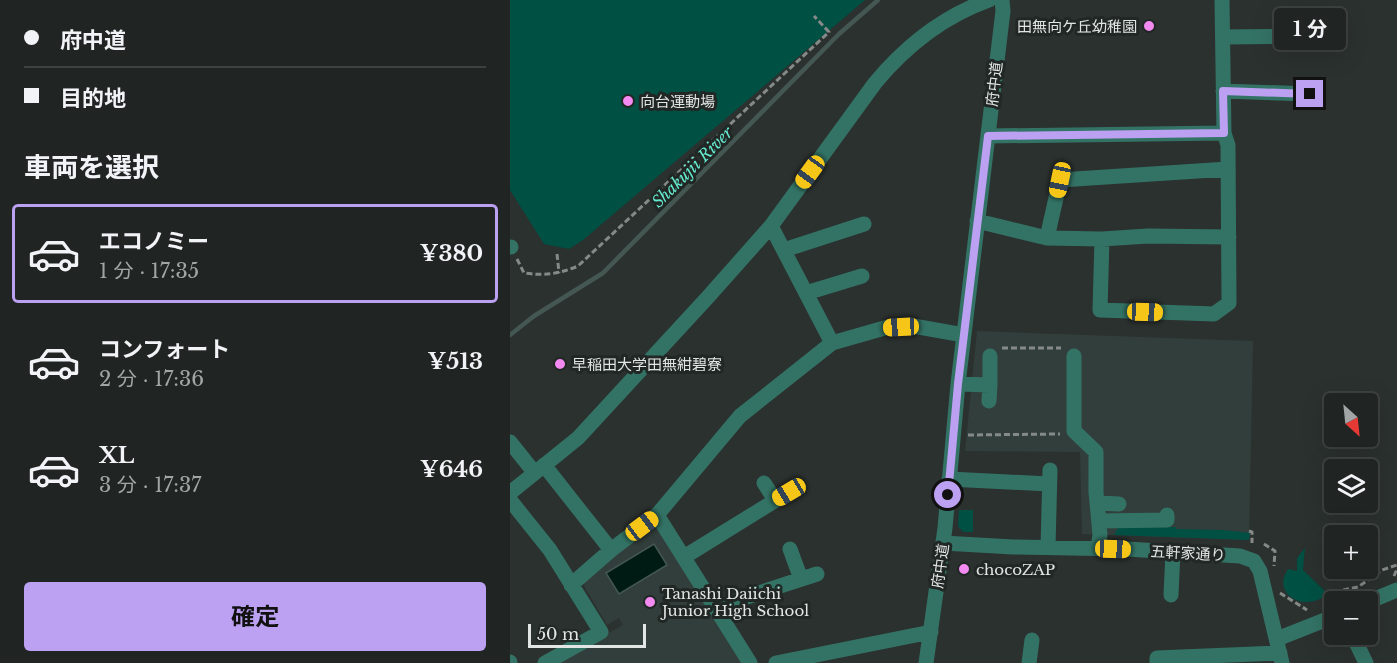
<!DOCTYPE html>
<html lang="ja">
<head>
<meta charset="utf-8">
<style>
	:root { --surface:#202523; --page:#282d2b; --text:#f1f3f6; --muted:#a2a5a6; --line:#3d4241; --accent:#bca0f2 }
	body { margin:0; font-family:"Libre Baskerville","Noto Sans JP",serif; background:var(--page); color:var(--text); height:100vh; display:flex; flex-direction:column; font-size:22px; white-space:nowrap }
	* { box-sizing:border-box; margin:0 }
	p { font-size:20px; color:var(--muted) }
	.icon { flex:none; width:33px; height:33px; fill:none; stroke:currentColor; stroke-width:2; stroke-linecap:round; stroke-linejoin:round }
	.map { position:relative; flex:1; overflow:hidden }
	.sheet { display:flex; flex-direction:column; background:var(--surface); width:510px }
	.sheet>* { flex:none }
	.hud { display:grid; align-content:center; height:132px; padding:0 24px; background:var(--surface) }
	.needle { width:39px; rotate:153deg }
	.fabs { position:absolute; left:814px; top:393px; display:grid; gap:12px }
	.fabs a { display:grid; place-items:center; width:54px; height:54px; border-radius:6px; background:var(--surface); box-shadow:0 6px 24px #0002,0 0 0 2px var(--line); font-size:30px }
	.scale { position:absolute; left:18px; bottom:15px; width:118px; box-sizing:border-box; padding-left:6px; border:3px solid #e1e5e3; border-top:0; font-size:16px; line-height:21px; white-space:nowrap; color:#e1e5e3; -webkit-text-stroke:4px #212725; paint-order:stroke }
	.end { position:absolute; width:27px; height:27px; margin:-14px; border:8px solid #bca0f2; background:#111; box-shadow:0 0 0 3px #111 }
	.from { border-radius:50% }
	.bubble { position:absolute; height:42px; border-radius:6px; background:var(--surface); box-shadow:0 6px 24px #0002,0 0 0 2px var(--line); font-size:20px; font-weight:700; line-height:42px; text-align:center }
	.car { position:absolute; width:18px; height:36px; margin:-18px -9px; border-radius:8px; box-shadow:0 0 4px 2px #0007; background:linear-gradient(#f5c518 24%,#345 0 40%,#f5c518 0 76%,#345 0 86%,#f5c518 0) }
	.hud b { display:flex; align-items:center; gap:21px; height:57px; font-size:22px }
	.hud b+b { border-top:2px solid var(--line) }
	.hud i { width:15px; height:15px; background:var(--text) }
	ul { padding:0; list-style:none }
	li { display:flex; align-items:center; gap:18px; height:99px; margin:0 12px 9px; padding:0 12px; border:3px solid transparent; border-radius:6px }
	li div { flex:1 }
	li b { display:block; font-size:22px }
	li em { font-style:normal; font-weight:700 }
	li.active { border-color:var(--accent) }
	li>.icon { width:54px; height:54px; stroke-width:1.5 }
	h2 { padding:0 24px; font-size:27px; line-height:72px }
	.primary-button { display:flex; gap:12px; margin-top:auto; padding:12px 24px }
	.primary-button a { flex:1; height:69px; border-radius:6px; background:var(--accent); color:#111; font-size:24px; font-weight:700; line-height:69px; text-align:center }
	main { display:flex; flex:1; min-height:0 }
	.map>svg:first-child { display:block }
	.built { fill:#323e3b }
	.green { fill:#005044 }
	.water { fill:#001a14; stroke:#445752; stroke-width:1.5 }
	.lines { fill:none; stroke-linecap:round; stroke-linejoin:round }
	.stream { stroke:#445752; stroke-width:4.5 }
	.path { stroke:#858a88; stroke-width:3; stroke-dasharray:6 3; stroke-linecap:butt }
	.minor { stroke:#337365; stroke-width:15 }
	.route { stroke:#bca0f2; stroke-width:8 }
	.poi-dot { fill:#f38af1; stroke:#212725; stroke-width:2 }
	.labels { text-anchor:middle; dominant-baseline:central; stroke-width:6; stroke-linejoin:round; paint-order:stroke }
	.poi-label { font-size:15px; fill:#e1e5e3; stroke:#212725; text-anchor:start }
	.street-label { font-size:15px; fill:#e1e5e3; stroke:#212725 }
	.water-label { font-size:16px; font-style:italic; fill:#65eacf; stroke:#212725 }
</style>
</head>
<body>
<main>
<section class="sheet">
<div class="hud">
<b><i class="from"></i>府中道</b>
<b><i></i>目的地</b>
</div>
<h2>車両を選択</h2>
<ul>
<li class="active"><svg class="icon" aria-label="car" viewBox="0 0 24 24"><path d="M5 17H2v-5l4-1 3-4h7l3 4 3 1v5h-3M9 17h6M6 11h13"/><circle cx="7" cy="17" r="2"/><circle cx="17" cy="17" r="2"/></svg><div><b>エコノミー</b><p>1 分 · 17:35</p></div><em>¥380</em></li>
<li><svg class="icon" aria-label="car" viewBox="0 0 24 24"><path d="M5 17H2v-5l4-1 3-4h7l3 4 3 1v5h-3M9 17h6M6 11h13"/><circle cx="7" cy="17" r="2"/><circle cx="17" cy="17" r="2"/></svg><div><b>コンフォート</b><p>2 分 · 17:36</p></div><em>¥513</em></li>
<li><svg class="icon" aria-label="car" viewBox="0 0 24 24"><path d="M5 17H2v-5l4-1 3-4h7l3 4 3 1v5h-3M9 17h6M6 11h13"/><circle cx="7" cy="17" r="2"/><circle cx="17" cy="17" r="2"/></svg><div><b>XL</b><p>3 分 · 17:37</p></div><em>¥646</em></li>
</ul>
<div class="primary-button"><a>確定</a></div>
</section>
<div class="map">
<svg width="887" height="663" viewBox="0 0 887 663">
	<rect width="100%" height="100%" fill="#2b312f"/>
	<path class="built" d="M467 331 743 341 739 540 572 534 570 452 455 451Z
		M140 526 150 528 233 663H44L113 625 109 618 97 625 74 586 77 576Z"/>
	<path class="green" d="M0 0H355L73 240 59 249 34 244 0 190Z
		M449 510H463V532H453L448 526Z
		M666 527V529L713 530 740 533 739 540 604 535 608 528Z
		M795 548 793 570 818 594C793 614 761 593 778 569L787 571V558Z"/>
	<path class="water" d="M144 544 157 565 109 594 96 573Z"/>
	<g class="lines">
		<path class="stream" d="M0 335 24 316 93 273 329 34 368 0"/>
		<path class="path" d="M47 254 49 273
			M7 259 14 273C34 276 49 274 68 266L319 32 304 16
			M492 348H551
			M458 435 550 434
			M739 531 742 532V543
			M754 544 765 551 764 566
			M884 576 887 569
			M770 593 797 610
			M833 602 845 596
			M822 603 826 594 833 590 848 587 872 570 887 565"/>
		<path class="minor" d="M713 37 799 36
			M713 91 800 94
			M478 136 714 133
			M467 221 537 238 592 239 638 236 719 237
			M261 226 322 343
			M537 238 550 180 718 169
			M592 239 590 310 704 314 719 303 718 145 714 133 712 0
			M0 247H1
			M274 250 354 224
			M296 293 352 276
			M564 356V431L586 452V492L590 535 588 548
			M448 384 480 385V356
			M479 401 480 385
			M0 442 24 472
			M34 465 101 550
			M439 479 539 484
			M254 483 265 500
			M0 493 68 438 198 297 261 226 365 83C395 47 434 16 479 0
			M0 500 40 550 91 632 35 663
			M587 503 609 504
			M147 515 240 663
			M589 521 657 520V515
			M433 543 503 547 617 549 730 556 744 561 750 571 772 663
			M538 547 540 470
			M280 549 291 579
			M174 557 279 492
			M61 585 101 550 147 515 230 416 322 343 378 327 403 326 454 335
			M661 595 663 552
			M858 602 887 590
			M206 607 307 574
			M842 634 856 663
			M767 639 825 616
			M0 662V663
			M266 663 421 632
			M416 663 435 528 448 384 493 11 492 0
			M519 663 522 640
			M647 663V658L770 653"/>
	</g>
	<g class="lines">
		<path class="route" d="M438 495 448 384 478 136 714 133 713 91 800 94"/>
	</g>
	<g class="poi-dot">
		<circle cx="639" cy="26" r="6"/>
		<circle cx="118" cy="101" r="6"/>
		<circle cx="50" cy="364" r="6"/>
		<circle cx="454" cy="569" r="6"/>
		<circle cx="140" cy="602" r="6"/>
	</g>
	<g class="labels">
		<g class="poi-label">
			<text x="627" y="26" text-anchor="end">田無向ケ丘幼稚園</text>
			<text x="130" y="101">向台運動場</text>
			<text x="62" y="364">早稲田大学田無紺碧寮</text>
			<text x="466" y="569">chocoZAP</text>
			<text x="152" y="593">Tanashi Daiichi<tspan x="152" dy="17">Junior High School</tspan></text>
		</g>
		<g class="street-label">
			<text transform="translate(484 84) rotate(-83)">府中道</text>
			<text transform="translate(678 553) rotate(3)">五軒家通り</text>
			<text transform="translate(430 566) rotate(-82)">府中道</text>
		</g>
		<g class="water-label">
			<text transform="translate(182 167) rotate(-45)">Shakujii River</text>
		</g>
	</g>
</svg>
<div class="fabs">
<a><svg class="needle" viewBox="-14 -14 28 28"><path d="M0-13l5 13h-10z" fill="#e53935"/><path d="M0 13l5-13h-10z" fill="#a2a5a6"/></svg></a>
<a><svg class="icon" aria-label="layers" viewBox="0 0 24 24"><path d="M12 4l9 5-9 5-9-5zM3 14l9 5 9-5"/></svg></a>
<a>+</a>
<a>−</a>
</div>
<div class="scale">50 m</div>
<i class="end from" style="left:438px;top:495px"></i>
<i class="end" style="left:800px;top:94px"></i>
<div class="bubble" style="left:764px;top:8px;width:72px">1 分</div>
<i class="car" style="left:300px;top:172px;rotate:216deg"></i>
<i class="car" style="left:550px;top:180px;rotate:192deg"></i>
<i class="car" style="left:635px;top:312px;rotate:92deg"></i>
<i class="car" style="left:391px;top:327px;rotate:267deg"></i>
<i class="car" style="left:279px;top:492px;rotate:239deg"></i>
<i class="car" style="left:132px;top:526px;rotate:53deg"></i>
<i class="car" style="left:603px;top:549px;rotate:92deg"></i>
</div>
</main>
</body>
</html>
